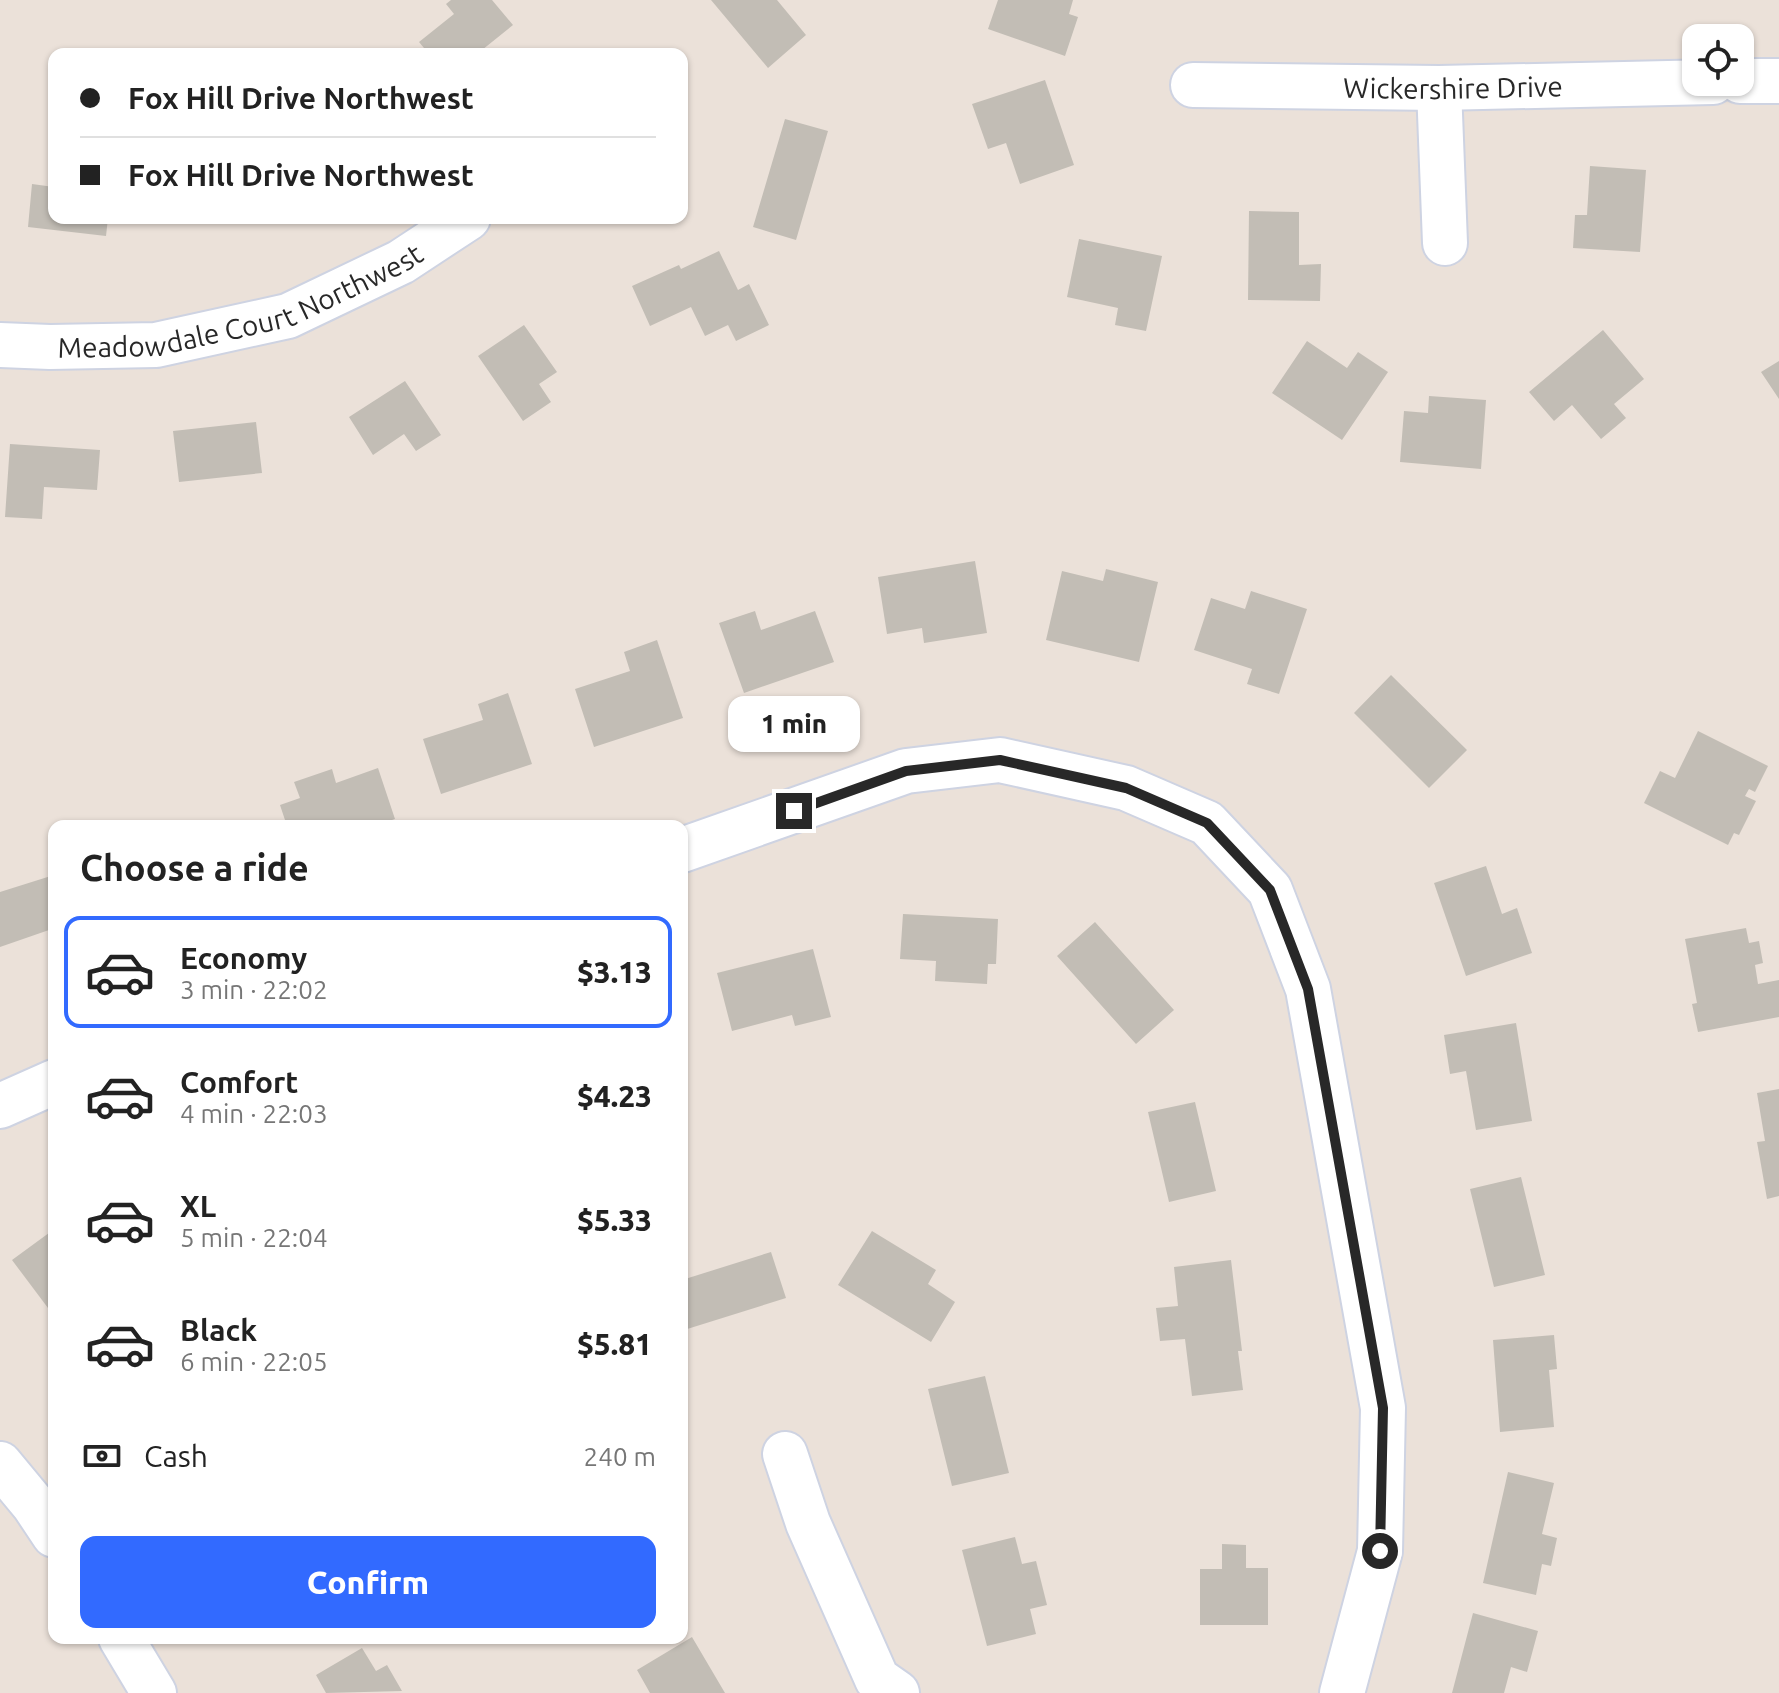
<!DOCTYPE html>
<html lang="en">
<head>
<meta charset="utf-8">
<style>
	:root { --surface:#fff; --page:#f6f6f6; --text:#222; --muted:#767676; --line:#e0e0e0; --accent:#326aff }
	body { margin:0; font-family:Ubuntu,sans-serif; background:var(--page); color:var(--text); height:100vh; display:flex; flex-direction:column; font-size:30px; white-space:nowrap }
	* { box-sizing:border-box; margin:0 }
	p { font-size:26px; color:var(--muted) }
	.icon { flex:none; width:44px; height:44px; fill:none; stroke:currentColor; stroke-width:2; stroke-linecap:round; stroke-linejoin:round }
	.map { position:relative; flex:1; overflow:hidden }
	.details { position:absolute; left:48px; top:820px; width:640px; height:824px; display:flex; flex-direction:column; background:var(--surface); border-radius:16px; box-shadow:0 2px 6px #0004 }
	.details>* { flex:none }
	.hud { position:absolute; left:48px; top:48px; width:640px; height:176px; border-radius:16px; box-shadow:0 2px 6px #0004; display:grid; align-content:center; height:176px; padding:0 32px; background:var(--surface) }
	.fabs { position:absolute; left:1682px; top:24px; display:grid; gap:16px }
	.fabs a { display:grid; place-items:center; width:72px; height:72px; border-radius:16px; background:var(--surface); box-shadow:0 2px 6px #0004; font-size:40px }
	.end { position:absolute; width:36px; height:36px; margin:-18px; border:10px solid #282828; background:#fff; box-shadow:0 0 0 4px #fff }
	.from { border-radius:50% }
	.bubble { position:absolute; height:56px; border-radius:16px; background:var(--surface); box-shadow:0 2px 6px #0004; font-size:26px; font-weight:800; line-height:56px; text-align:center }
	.hud b { display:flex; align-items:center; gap:28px; height:76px; font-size:30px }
	.hud b+b { border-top:2px solid var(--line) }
	.hud i { width:20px; height:20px; background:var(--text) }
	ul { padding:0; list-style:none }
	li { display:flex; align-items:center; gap:24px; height:112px; margin:0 16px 12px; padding:0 16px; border:4px solid transparent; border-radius:16px }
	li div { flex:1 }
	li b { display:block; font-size:30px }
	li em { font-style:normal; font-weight:800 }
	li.current { border-color:var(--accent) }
	li>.icon { width:72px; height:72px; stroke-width:1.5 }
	h2 { padding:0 32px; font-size:36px; line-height:96px }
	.pay { display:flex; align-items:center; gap:20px; height:88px; padding:0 32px; font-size:30px }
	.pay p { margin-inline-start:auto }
	.primary-button { display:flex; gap:16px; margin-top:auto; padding:16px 32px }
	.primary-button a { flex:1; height:92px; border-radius:16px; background:var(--accent); color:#fff; font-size:32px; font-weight:800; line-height:92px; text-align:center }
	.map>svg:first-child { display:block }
	.building { fill:#c2bdb5 }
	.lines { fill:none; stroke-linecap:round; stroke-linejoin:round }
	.minor-casing { stroke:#ced3e2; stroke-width:48 }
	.minor { stroke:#fff; stroke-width:44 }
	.route { stroke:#282828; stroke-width:10 }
	.labels { text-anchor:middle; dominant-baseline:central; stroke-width:8; stroke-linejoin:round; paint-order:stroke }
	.street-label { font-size:28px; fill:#282828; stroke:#fff }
</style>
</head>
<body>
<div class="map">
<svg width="1779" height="1693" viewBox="0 0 1779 1693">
	<rect width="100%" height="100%" fill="#ebe1d9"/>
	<path class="building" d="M451 0H492L513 25 477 54H429L419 42 454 14 446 4Z
		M711 0H777L806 35 768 68Z
		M998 0H1073L1069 14 1078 17 1065 56 988 29Z
		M1045 80 1074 165 1020 184 1006 143 988 149 972 104Z
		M785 119 828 131 796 240 753 227Z
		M1590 166 1646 170 1640 252 1573 248 1575 215H1587Z
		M32 184 54 187V218H108L106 236 28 227Z
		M1249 211 1299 212V265L1321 264 1320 301 1248 300Z
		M1079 239 1162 256 1146 331 1115 325 1118 308 1067 297Z
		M719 251 738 290 749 284 769 325 736 341 728 325 705 336 691 307 650 326 632 286 679 265 681 269Z
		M524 325 557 372 539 384 551 402 523 421 478 356Z
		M1603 330 1644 379 1614 404 1626 418 1601 439 1572 405 1554 421 1529 392Z
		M1307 341 1347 368 1358 352 1388 372 1342 440 1272 393Z
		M1779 361V399L1761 372Z
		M405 381 441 435 416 451 404 434 373 455 349 417Z
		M1429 396 1486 400 1481 469 1400 462 1404 411 1428 413Z
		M256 422 262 473 179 482 173 431Z
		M10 444 100 450 97 490 44 487 42 519 5 517Z
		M975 561 987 633 924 643 922 628 887 634 878 577Z
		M1106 569 1158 582 1139 662 1046 640 1062 571 1103 581Z
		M1251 591 1307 609 1279 694 1247 684 1252 669 1194 650 1211 598 1245 609Z
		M755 611 761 630 815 611 834 662 744 693 719 623Z
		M657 640 683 718 594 747 575 689 630 671 624 652Z
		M1391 675 1467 750 1429 788 1354 713Z
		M508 693 532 764 441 794 423 739 483 720 478 704Z
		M1698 731 1768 766 1755 792 1749 789 1745 796 1756 801 1739 835 1734 833 1728 845 1644 803 1660 771 1675 778Z
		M378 768 395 819 374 826H287L280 805 300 798 294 782 332 769 336 783Z
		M1486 866 1502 914 1517 908 1532 953 1466 976 1434 883Z
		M54 875V942L49 930 0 947V892Z
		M903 914 998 919 996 964H988L987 984 935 981 936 961 900 959Z
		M1095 922 1174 1010 1136 1044 1057 956Z
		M1746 928 1749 943 1759 941 1763 963 1755 965 1758 984 1779 980V1017L1698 1032 1692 1004 1697 1003 1685 939Z
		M813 949 831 1017 795 1026 792 1015 732 1031 717 973Z
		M1516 1023 1532 1121 1476 1130 1466 1071 1450 1074 1444 1035Z
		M1779 1089V1196L1767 1199 1757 1142 1765 1141 1757 1093Z
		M1195 1102 1216 1191 1169 1202 1148 1112Z
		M1521 1177 1545 1275 1494 1287 1470 1189Z
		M53 1230 54 1232V1316L12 1260Z
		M872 1231 936 1270 928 1284 955 1302 931 1342 838 1285Z
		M771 1252 786 1298 684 1330 682 1280Z
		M1231 1260 1242 1351H1238L1243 1390 1192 1396 1185 1339 1160 1341 1156 1308 1178 1306 1174 1267Z
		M1554 1335 1557 1369 1549 1370 1554 1427 1500 1432 1493 1340Z
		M985 1376 1009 1473 952 1486 928 1389Z
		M1508 1472 1554 1483 1542 1534 1557 1538 1551 1566 1542 1564 1536 1595 1483 1583Z
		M1015 1537 1022 1564 1036 1561 1047 1605 1030 1609 1036 1634 987 1646 962 1550Z
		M1222 1544 1246 1545V1568H1268V1625H1200V1569H1222Z
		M1473 1613 1538 1631 1527 1672 1511 1667 1504 1693H1452Z
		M692 1637 725 1693H650L637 1670Z
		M362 1648 376 1671 387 1665 402 1691 326 1693 316 1675Z"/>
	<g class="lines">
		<g class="minor-casing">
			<g id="minor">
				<path d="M1740 81H1779"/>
				<path id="s1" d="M1193 85 1439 88 1713 82"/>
				<path d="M1439 88 1445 243"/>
				<path id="s2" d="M0 345 50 347 156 345 288 316 401 262 468 218"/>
				<path d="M682 850 906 771 1000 760 1126 788 1207 823 1270 890 1308 989 1383 1408 1380 1551 1342 1693"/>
				<path d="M0 1106 54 1082"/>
				<path d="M785 1454 808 1523 877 1679 897 1693"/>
				<path d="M0 1464 34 1505 54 1535"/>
				<path d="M121 1638 154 1693"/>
			</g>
		</g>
		<use href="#minor" class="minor"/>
	</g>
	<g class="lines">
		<path class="route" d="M794 811 906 771 1000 760 1126 788 1207 823 1270 890 1308 989 1383 1408 1380 1551"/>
	</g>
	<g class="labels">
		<g class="street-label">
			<text stroke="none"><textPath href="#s1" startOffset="260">Wickershire Drive</textPath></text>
			<text stroke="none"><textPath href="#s2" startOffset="248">Meadowdale Court Northwest</textPath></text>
		</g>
	</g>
</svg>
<div class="fabs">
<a><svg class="icon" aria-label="locate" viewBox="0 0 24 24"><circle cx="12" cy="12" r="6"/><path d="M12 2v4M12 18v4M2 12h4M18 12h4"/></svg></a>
</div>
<i class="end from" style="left:1380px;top:1551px"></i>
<i class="end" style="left:794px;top:811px"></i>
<div class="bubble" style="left:728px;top:696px;width:132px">1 min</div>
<div class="hud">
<b><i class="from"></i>Fox Hill Drive Northwest</b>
<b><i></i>Fox Hill Drive Northwest</b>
</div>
<section class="details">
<h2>Choose a ride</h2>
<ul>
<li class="current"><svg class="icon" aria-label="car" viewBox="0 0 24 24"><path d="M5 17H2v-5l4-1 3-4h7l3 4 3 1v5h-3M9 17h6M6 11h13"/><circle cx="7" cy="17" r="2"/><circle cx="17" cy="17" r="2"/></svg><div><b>Economy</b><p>3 min · 22:02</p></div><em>$3.13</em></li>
<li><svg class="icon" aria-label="car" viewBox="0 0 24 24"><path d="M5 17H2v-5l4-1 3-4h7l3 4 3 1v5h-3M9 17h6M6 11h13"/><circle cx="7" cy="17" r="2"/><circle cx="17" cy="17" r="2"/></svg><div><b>Comfort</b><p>4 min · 22:03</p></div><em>$4.23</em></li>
<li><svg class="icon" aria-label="car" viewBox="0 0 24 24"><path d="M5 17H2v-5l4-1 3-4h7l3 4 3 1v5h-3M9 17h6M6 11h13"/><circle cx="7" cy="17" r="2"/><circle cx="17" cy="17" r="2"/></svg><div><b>XL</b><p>5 min · 22:04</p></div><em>$5.33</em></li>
<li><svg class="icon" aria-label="car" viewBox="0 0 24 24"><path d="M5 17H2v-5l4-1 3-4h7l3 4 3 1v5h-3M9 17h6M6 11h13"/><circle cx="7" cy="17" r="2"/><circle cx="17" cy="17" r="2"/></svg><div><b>Black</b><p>6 min · 22:05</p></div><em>$5.81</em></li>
</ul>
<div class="pay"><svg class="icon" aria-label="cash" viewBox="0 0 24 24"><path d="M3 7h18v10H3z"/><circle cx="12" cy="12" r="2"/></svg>Cash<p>240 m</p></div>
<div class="primary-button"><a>Confirm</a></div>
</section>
</div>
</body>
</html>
